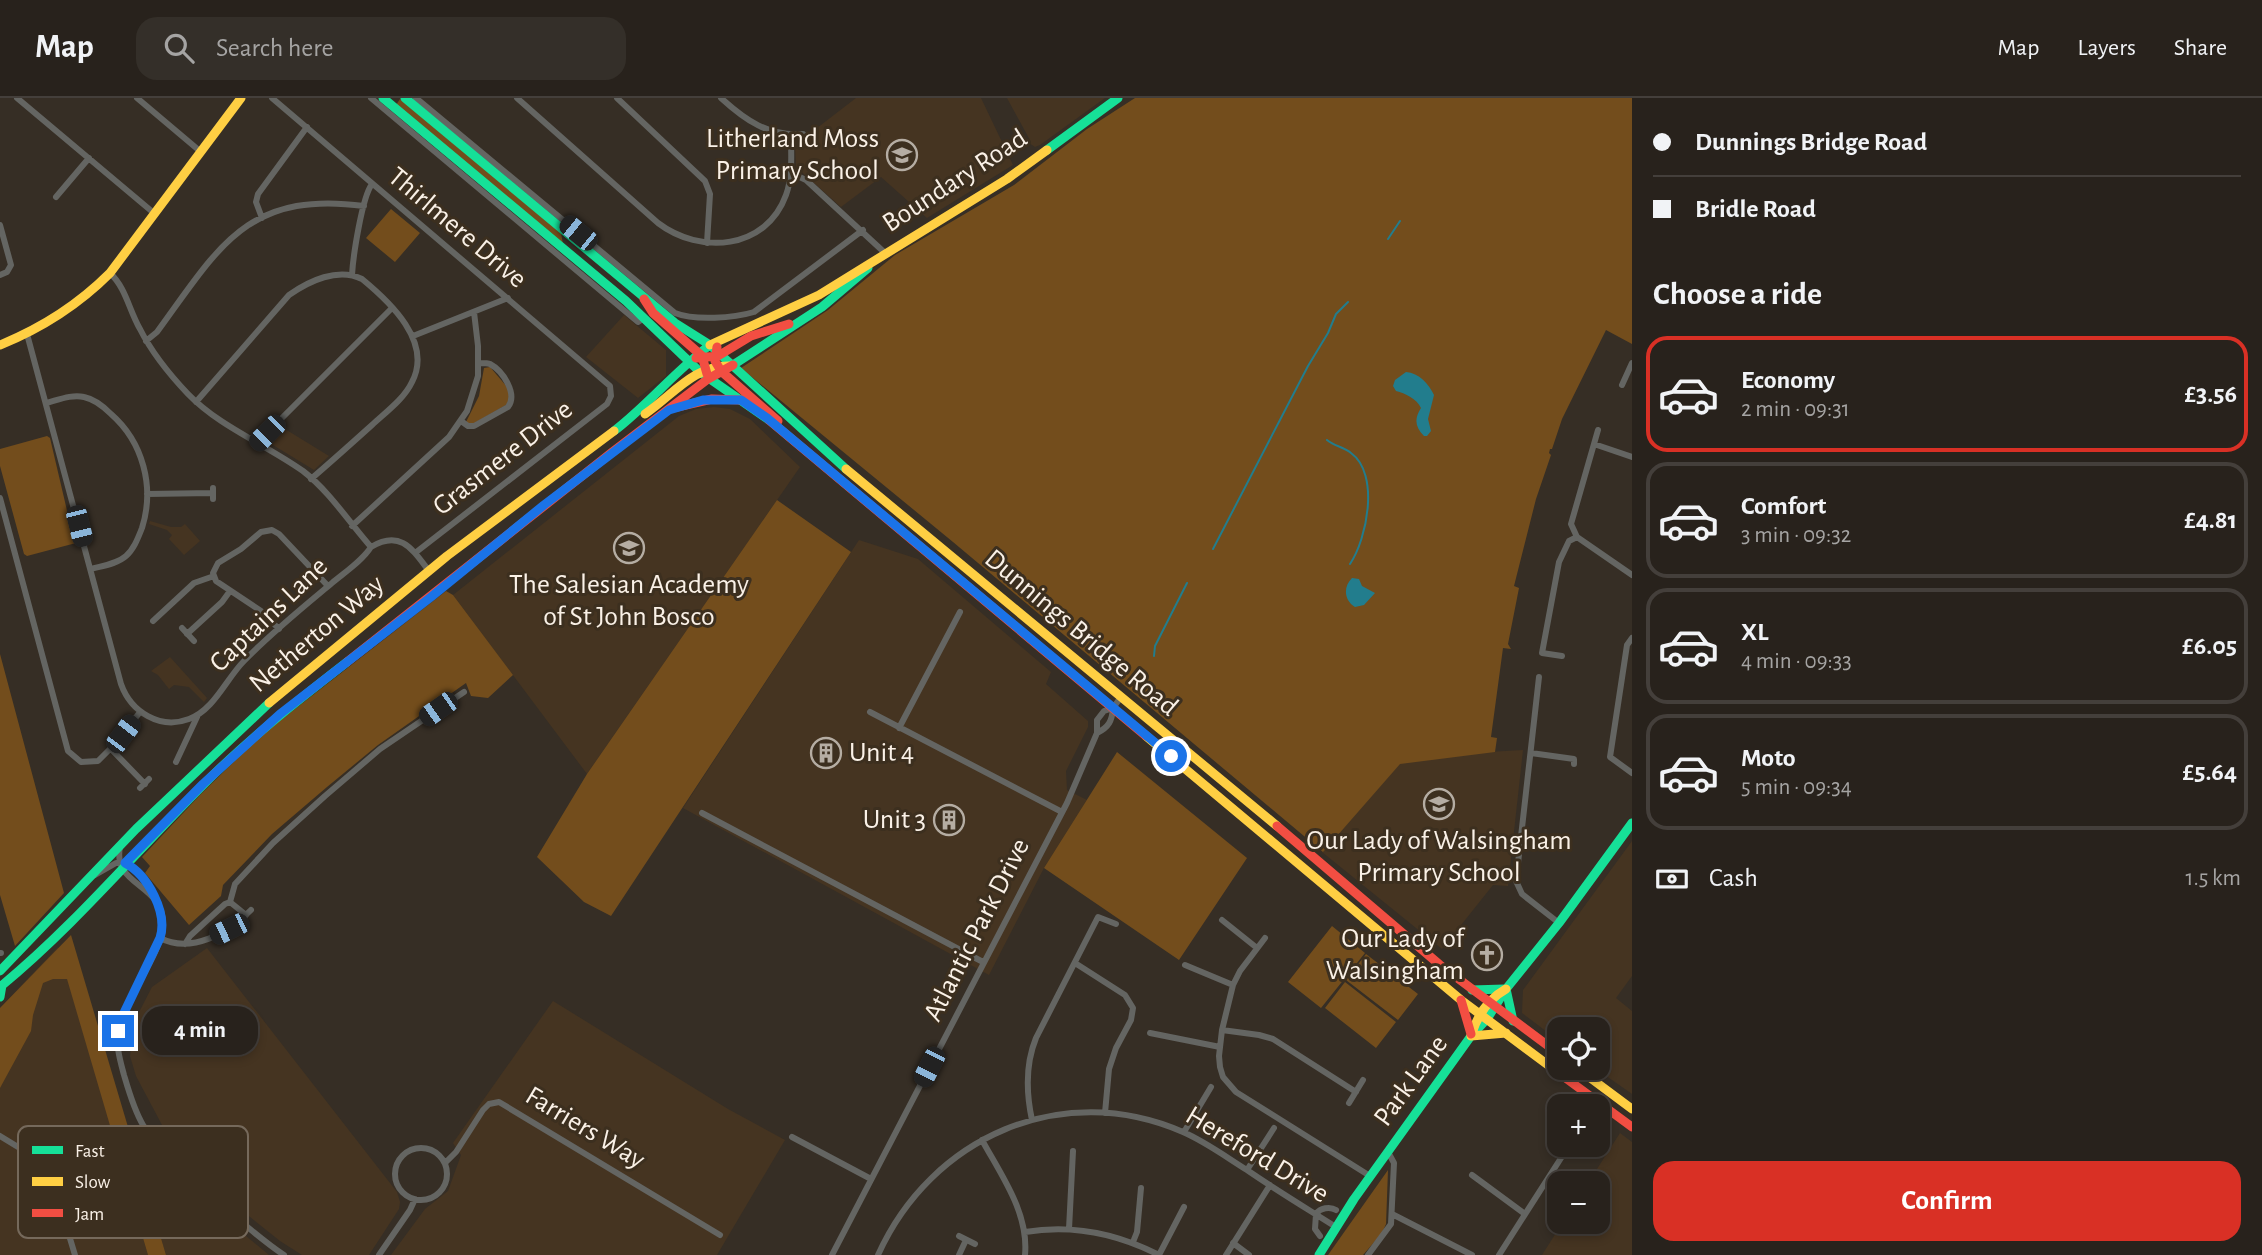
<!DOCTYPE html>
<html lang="en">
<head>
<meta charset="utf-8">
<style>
	:root { --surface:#28221c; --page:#342f29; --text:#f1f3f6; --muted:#a5a4a3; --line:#443f3b; --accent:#d93025 }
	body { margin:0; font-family:"Alegreya Sans",sans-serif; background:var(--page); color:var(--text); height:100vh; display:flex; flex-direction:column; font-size:26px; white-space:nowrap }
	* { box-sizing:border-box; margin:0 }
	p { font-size:23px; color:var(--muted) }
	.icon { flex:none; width:38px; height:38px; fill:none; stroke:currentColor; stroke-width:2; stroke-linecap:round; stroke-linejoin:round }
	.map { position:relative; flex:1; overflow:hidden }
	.drawer { display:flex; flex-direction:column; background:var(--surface); width:630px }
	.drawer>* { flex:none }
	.top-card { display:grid; align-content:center; height:154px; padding:0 21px; background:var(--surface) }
	.buttons { position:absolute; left:1547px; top:919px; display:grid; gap:14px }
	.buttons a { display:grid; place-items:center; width:63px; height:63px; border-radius:14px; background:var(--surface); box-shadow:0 4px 10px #0003,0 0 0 2px var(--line); font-size:35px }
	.end { position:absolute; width:32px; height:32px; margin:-16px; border:9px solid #1a73e8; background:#fff; box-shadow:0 0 0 4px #fff }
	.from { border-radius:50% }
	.bubble { position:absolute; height:49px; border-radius:21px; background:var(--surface); box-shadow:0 4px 10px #0003,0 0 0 2px var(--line); font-size:23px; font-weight:600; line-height:49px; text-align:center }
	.car { position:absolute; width:21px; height:42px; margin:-21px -10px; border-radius:9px; box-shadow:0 0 5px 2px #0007; background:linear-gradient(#222 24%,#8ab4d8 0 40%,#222 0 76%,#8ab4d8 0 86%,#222 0) }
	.top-card b { display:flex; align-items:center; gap:24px; height:66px; font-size:26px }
	.top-card b+b { border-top:2px solid var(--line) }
	.top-card i { width:18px; height:18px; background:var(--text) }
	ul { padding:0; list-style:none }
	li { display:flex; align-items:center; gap:21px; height:116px; margin:0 14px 10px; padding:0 7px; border:4px solid var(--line); border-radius:21px }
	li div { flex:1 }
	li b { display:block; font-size:26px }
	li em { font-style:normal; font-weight:600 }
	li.active { border-color:var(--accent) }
	li>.icon { width:63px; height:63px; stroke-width:1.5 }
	h2 { padding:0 21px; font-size:32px; line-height:84px }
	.pay { display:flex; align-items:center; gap:18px; height:77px; padding:0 21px; font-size:26px }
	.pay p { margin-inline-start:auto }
	.primary-button { display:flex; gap:14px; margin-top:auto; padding:14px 21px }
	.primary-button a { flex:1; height:80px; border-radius:21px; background:var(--accent); color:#fff; font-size:28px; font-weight:600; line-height:80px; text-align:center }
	header { display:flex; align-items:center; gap:42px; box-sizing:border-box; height:98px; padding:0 35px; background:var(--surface); border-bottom:2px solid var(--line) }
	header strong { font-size:33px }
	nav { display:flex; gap:38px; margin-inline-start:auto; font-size:24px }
	.search { width:490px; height:63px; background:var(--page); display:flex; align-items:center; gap:18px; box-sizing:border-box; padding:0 24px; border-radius:21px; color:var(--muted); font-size:26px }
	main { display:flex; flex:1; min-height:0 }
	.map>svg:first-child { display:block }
	.built { fill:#453421 }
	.green { fill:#734d1c }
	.water { fill:#227d8d }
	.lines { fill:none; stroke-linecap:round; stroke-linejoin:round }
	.stream { stroke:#227d8d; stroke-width:2 }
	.street { stroke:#646562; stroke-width:6 }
	.fast { stroke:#16e098; stroke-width:9 }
	.slow { stroke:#ffcf43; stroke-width:9 }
	.jam { stroke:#f24e42; stroke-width:9 }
	.route { stroke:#1a73e8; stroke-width:9 }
	.labels { text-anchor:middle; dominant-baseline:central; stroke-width:6; stroke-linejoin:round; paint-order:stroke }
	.poi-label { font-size:28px; fill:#faf1e7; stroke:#3c2f1f; text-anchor:end }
	.street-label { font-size:28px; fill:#faf1e7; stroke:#3c2f1f }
	.key { fill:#3c2f1f; stroke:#75695b; stroke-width:2 }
	.key-label { font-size:19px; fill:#faf1e7 }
</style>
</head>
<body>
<header>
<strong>Map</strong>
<div class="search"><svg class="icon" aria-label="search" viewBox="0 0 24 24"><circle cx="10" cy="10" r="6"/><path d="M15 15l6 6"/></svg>Search here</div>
<nav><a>Map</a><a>Layers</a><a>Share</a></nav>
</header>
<main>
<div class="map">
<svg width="1632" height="1157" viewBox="0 0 1632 1157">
	<rect width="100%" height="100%" fill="#362e25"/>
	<path class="built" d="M856 0H981L1013 67 927 120 881 79 841 109 796 69 795 47Z
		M1007 0H1105L1040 47 1035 49 1029 45 1031 44Z
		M624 217 666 252V278L638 300 586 259Z
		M714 309 730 311 750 321 800 369 587 676 453 497 679 318 696 311Z
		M282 328 285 331 329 358 314 372 268 344Z
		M150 423 171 429H181L185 426 200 443 184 457 169 441 172 437 167 432 149 426Z
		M859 442 918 461 1051 574 1046 586 1088 623V629L1066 673 1067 692 1087 702 1044 770 989 877 683 710Z
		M170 559 207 600 204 604 189 589 174 587 169 591 158 577 151 573Z
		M1523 652 1508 788 1493 787 1442 851 1322 754 1400 659Z
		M1632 743V878L1616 900 1632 913V996L1595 970H1598V931H1559V943L1522 915 1523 892Z
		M58 849 104 1004 148 1157H0V910Z
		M207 850 397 1094 400 1104 399 1111 369 1157H302L280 1143 220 1095 162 1027 136 978 130 958 135 922 152 889Z
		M553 903 728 1011 785 1042 717 1157H391L425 1111 448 1093 461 1057 453 1045Z
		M137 1034 157 1064 269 1157H166L130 1036Z
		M1620 1035 1632 1044V1157H1542L1563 1124H1598V1085H1588Z"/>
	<path class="green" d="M1135 0H1632V246L1606 232 1562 321 1552 351H1550L1549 355 1551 357 1536 401 1514 488 1519 490 1508 546 1511 551 1503 550 1491 639 1497 640 1495 654 1400 666 1323 754 953 444 741 270 828 212 895 157 1014 87 1087 31Z
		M400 1 561 135 563 146 396 7Z
		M391 111 420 135 395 164 366 140Z
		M490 269 508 290 511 299 506 307 471 327 466 324 479 298 484 270Z
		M47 338 50 340 69 421C74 427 78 438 76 445L27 458 24 456 0 368V351Z
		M777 402 851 454 611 818 584 804 537 759 587 676Z
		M446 493 453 497 513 577 488 600 471 598 466 585 378 647 327 689 272 736 223 787 221 798 189 827 145 775 150 768 142 759 199 698 258 640Z
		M0 556 64 795 15 848 0 797Z
		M1117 654 1247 760 1179 862 1044 770Z
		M1332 828 1365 855 1321 910 1288 884Z
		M71 837 166 1157H148L67 881H53L43 885 33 917 31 933 0 990V910Z
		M1366 856 1418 896 1398 922 1346 882Z
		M1345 884 1396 924 1376 950 1325 910Z
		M1388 1072 1386 1126 1382 1135 1363 1157H1328Z"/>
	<path class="water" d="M1406 274C1419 275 1429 286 1434 297L1428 321 1431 333 1427 338H1424C1415 329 1414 321 1421 310 1417 301 1405 295 1396 293L1393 288 1395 282Z
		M1352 480 1359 481 1362 488 1375 495 1364 507 1355 509C1344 502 1343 489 1352 480Z"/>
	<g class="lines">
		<path class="stream" d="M1388 141 1400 123
			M1327 342C1334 348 1344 349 1351 355 1380 376 1367 441 1350 466
			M1213 451 1308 268 1328 235 1336 216 1348 204
			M1154 558 1155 548 1187 485"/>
		<path class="street" d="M17 0 155 116
			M137 0 201 54
			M272 0 610 288 611 298 607 306 415 455
			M371 0 638 224 644 220
			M416 0 675 215C695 223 734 220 754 214L863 132
			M517 0 658 125C700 157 766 152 786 97 793 78 791 57 791 37
			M617 0 705 83 710 96 707 145
			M721 0C745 22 769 39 803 36
			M791 75 806 82 885 155
			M56 99 89 60
			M262 120 256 104 258 96 307 29
			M0 127 11 167 7 174 0 177
			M110 175C126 190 129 212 140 231 152 255 169 276 188 296 220 329 265 346 303 373 329 393 349 424 371 449 401 431 413 452 429 473
			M352 177C353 159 362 99 372 86
			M27 236 121 586C131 614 160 632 189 621 214 612 226 581 244 563 271 535 302 510 332 485 345 474 362 463 371 449
			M413 238 508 200
			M146 243 157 234C218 151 246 92 364 108
			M1622 287 1632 265
			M196 304 289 197C309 183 338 169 362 181 390 204 433 244 412 284 404 301 386 314 372 327 352 345 332 363 311 381
			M46 305C58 302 72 296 84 299 94 301 104 309 111 316 143 344 155 389 142 430 138 440 134 451 126 458 117 466 102 468 91 471
			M461 323 468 328H474L508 309C518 296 503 273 490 266 488 265 482 265 479 265
			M1598 332 1571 426 1577 439 1632 477
			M256 346 391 211
			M1594 346 1632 359
			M213 390V401
			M147 396 213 395
			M0 400 68 653 81 664 98 663 117 644 140 614
			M352 428 449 339 467 313 478 278V248L474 214
			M153 523 194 485 214 478
			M182 530 194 543
			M279 531 261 513 216 483 213 475 218 465 241 451 261 434 272 432 279 436 328 488
			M187 536 222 504 230 493
			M1632 540 1627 547 1610 659 1632 675
			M1562 558 1542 555 1559 464 1569 443 1577 439
			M1539 579 1516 783 1522 796 1559 825
			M870 614 1062 714
			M899 630 960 514
			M1097 635C1109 629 1112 623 1113 610
			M111 651 145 686
			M1531 655 1574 661V666
			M176 664 197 619
			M140 690 149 681
			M702 715 983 864
			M120 749C112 789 165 785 163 828 161 856 126 899 119 930 115 946 120 962 124 977 129 994 134 1012 143 1027 164 1062 199 1088 229 1114 247 1128 264 1144 284 1157
			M95 777 116 765H125L144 780 150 794
			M230 804 235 786 273 745 325 698 380 651 464 594
			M1222 822 1257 850
			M160 840C191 856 229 835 251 812
			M1265 840 1240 873 1233 887 1222 932 1219 958 1220 969 1223 979 1236 994 1370 1078
			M185 846 190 838 225 806 230 804 246 817
			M0 855H1
			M1075 865 1125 897 1133 910 1131 922 1116 950 1109 971 1105 1015
			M1185 867 1233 887
			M1222 932 1259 937 1273 941 1356 994
			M1150 935 1220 949
			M1349 1005 1363 982
			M1032 1022C1026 994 1025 967 1036 940L1098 819 1116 826
			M1184 1034 1211 989
			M0 1038 41 1063 49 1071 75 1157
			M792 1039 871 1081
			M982 1042C1001 1077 1029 1115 1025 1157
			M395 1076a26 26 0 1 1 52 0a26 26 0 1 1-52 0Z
			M445 1065 456 1054 483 1012 489 1006 499 1004 720 1137
			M1247 1072 1274 1030
			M1472 1077 1525 1116
			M1392 1116 1472 1157
			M1069 1131 1073 1053
			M1025 1134C1073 1126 1116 1135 1159 1157
			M959 1138 975 1146
			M1320 1138 1315 1131 1316 1116C1320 1110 1330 1108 1336 1112
			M1133 1144 1137 1134 1141 1090
			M1233 1145 1249 1157
			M379 1157 410 1112 415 1101
			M832 1157 1067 705 1097 635V622L1104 613 1113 610 1121 599
			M878 1157C931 1039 1062 981 1183 1034 1206 1044 1226 1059 1247 1072 1276 1092 1306 1110 1336 1129
			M959 1157 966 1142
			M1159 1157 1184 1109
			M1226 1157 1270 1087
			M1368 1157 1391 1126 1394 1065 1388 1054
			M1499 1157 1570 1046"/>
		<path class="fast" d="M383 0 626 203 700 274 769 322
			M405 0 675 225 710 247 846 371
			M1047 52 1118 0
			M733 267 822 209 868 170
			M614 333C648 307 675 273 710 247
			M0 873 136 731 269 605
			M0 889C73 829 134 756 201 689 246 643 297 603 347 564
			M1506 891 1513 923
			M1472 892 1504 891
			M0 899 2 887
			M1319 1157 1354 1101 1471 938 1487 921 1506 891 1559 825 1632 725"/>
		<path class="slow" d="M0 247C42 230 78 207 110 175L241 0
			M710 247 819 197 1007 81 1047 52
			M645 316C673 297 694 267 730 268
			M846 371 1277 728
			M269 605 447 458 614 333
			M1146 638 1461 902 1552 970
			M1471 938C1477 918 1488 901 1506 891
			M1471 938 1506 935
			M1577 970 1632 1011"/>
		<path class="jam" d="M644 201 653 215 702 258 707 276
			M717 249 715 263 721 273 778 323
			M696 260 718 258 751 238 789 226
			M677 309 712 301 741 302
			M769 322 1146 638
			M347 564 611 355 708 281 733 267
			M1277 728 1440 867 1559 956
			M1461 902 1471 936
			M1552 970 1632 1029"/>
	</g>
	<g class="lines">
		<path class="route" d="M118 933 122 919 160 840C168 815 148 777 125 765L203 686 280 616 431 499 544 407 669 312 703 302H741L767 320 1171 658"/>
	</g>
	<defs>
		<g id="school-ring" transform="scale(1.575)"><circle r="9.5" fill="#3c2f1f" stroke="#b5ada3" stroke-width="1.5"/><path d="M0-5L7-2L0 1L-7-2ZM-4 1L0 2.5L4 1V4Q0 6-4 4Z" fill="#b5ada3"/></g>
		<g id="building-ring" transform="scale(1.575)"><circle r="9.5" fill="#3c2f1f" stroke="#b5ada3" stroke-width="1.5"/><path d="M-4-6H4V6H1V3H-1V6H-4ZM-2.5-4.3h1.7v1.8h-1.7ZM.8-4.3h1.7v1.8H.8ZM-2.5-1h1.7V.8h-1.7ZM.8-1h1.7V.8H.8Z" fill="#b5ada3"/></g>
		<g id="church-ring" transform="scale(1.575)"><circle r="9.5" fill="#3c2f1f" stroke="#b5ada3" stroke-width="1.5"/><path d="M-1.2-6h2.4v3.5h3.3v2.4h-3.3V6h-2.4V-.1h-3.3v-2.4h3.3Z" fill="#b5ada3"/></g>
	</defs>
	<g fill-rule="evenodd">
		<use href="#school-ring" x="902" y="57"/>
		<use href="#school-ring" x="629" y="450"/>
		<use href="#building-ring" x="826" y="655"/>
		<use href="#school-ring" x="1439" y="706"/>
		<use href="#building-ring" x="949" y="722"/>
		<use href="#church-ring" x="1487" y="857"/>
	</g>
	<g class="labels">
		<g class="poi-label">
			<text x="879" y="41">Litherland Moss<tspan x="879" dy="32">Primary School</tspan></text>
			<text x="629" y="487" text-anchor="middle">The Salesian Academy<tspan x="629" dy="32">of St John Bosco</tspan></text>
			<text x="849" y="655" text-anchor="start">Unit 4</text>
			<text x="926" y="722">Unit 3</text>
			<text x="1439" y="743" text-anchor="middle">Our Lady of Walsingham<tspan x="1439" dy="32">Primary School</tspan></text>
			<text x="1464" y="841">Our Lady of<tspan x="1464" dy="32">Walsingham</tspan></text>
		</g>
		<g class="street-label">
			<text transform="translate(955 83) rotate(-33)">Boundary Road</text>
			<text transform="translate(457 130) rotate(40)">Thirlmere Drive</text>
			<text transform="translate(503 360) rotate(-38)">Grasmere Drive</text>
			<text transform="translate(269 517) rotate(-44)">Captains Lane</text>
			<text transform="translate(1081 535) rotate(40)">Dunnings Bridge Road</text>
			<text transform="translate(317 536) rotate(-40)">Netherton Way</text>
			<text transform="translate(977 832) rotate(-63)">Atlantic Park Drive</text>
			<text transform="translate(1411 983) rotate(-54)">Park Lane</text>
			<text transform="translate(585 1030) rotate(31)">Farriers Way</text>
			<text transform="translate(1257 1057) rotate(31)">Hereford Drive</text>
		</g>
	</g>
	<rect x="18" y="1028" width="230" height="112" rx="10" class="key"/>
	<rect x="32" y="1048" width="31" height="8" fill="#16e098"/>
	<rect x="32" y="1079" width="31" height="9" fill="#ffcf43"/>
	<rect x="32" y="1111" width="31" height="8" fill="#f24e42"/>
	<g class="key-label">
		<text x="75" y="1059">Fast</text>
		<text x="75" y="1090">Slow</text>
		<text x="75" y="1122">Jam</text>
	</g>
</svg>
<div class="buttons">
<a><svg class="icon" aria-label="locate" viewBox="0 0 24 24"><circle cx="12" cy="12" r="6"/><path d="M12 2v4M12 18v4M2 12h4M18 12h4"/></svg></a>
<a>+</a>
<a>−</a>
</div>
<i class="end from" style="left:1171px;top:658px"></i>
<i class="end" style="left:118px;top:933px"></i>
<div class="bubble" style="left:142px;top:908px;width:116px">4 min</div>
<i class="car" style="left:578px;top:135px;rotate:309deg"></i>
<i class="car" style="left:267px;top:335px;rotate:225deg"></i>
<i class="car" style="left:79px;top:428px;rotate:166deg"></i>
<i class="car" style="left:438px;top:611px;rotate:235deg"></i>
<i class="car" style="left:123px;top:636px;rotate:37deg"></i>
<i class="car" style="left:229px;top:831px;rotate:244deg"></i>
<i class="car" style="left:929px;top:969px;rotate:207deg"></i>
</div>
<section class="drawer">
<div class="top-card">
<b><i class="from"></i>Dunnings Bridge Road</b>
<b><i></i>Bridle Road</b>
</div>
<h2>Choose a ride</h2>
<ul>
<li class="active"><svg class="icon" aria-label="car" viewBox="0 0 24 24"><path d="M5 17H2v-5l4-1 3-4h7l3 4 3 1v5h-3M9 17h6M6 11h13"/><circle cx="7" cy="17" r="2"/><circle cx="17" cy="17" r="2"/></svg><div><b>Economy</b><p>2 min · 09:31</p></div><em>£3.56</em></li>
<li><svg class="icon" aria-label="car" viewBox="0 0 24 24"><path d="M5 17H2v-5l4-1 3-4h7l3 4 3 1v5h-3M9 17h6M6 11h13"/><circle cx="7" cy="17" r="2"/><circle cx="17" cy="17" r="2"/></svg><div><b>Comfort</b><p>3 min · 09:32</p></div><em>£4.81</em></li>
<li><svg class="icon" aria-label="car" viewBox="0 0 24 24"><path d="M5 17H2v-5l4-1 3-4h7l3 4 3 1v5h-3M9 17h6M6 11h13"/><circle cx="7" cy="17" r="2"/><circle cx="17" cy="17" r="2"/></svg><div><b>XL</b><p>4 min · 09:33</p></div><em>£6.05</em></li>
<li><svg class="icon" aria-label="car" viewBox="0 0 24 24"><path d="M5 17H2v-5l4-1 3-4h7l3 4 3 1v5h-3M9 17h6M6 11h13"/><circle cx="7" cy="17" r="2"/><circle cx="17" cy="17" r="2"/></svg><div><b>Moto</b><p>5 min · 09:34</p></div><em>£5.64</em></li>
</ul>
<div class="pay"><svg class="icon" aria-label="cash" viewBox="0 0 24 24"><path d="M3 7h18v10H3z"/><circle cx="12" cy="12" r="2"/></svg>Cash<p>1.5 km</p></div>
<div class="primary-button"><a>Confirm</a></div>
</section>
</main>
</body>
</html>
